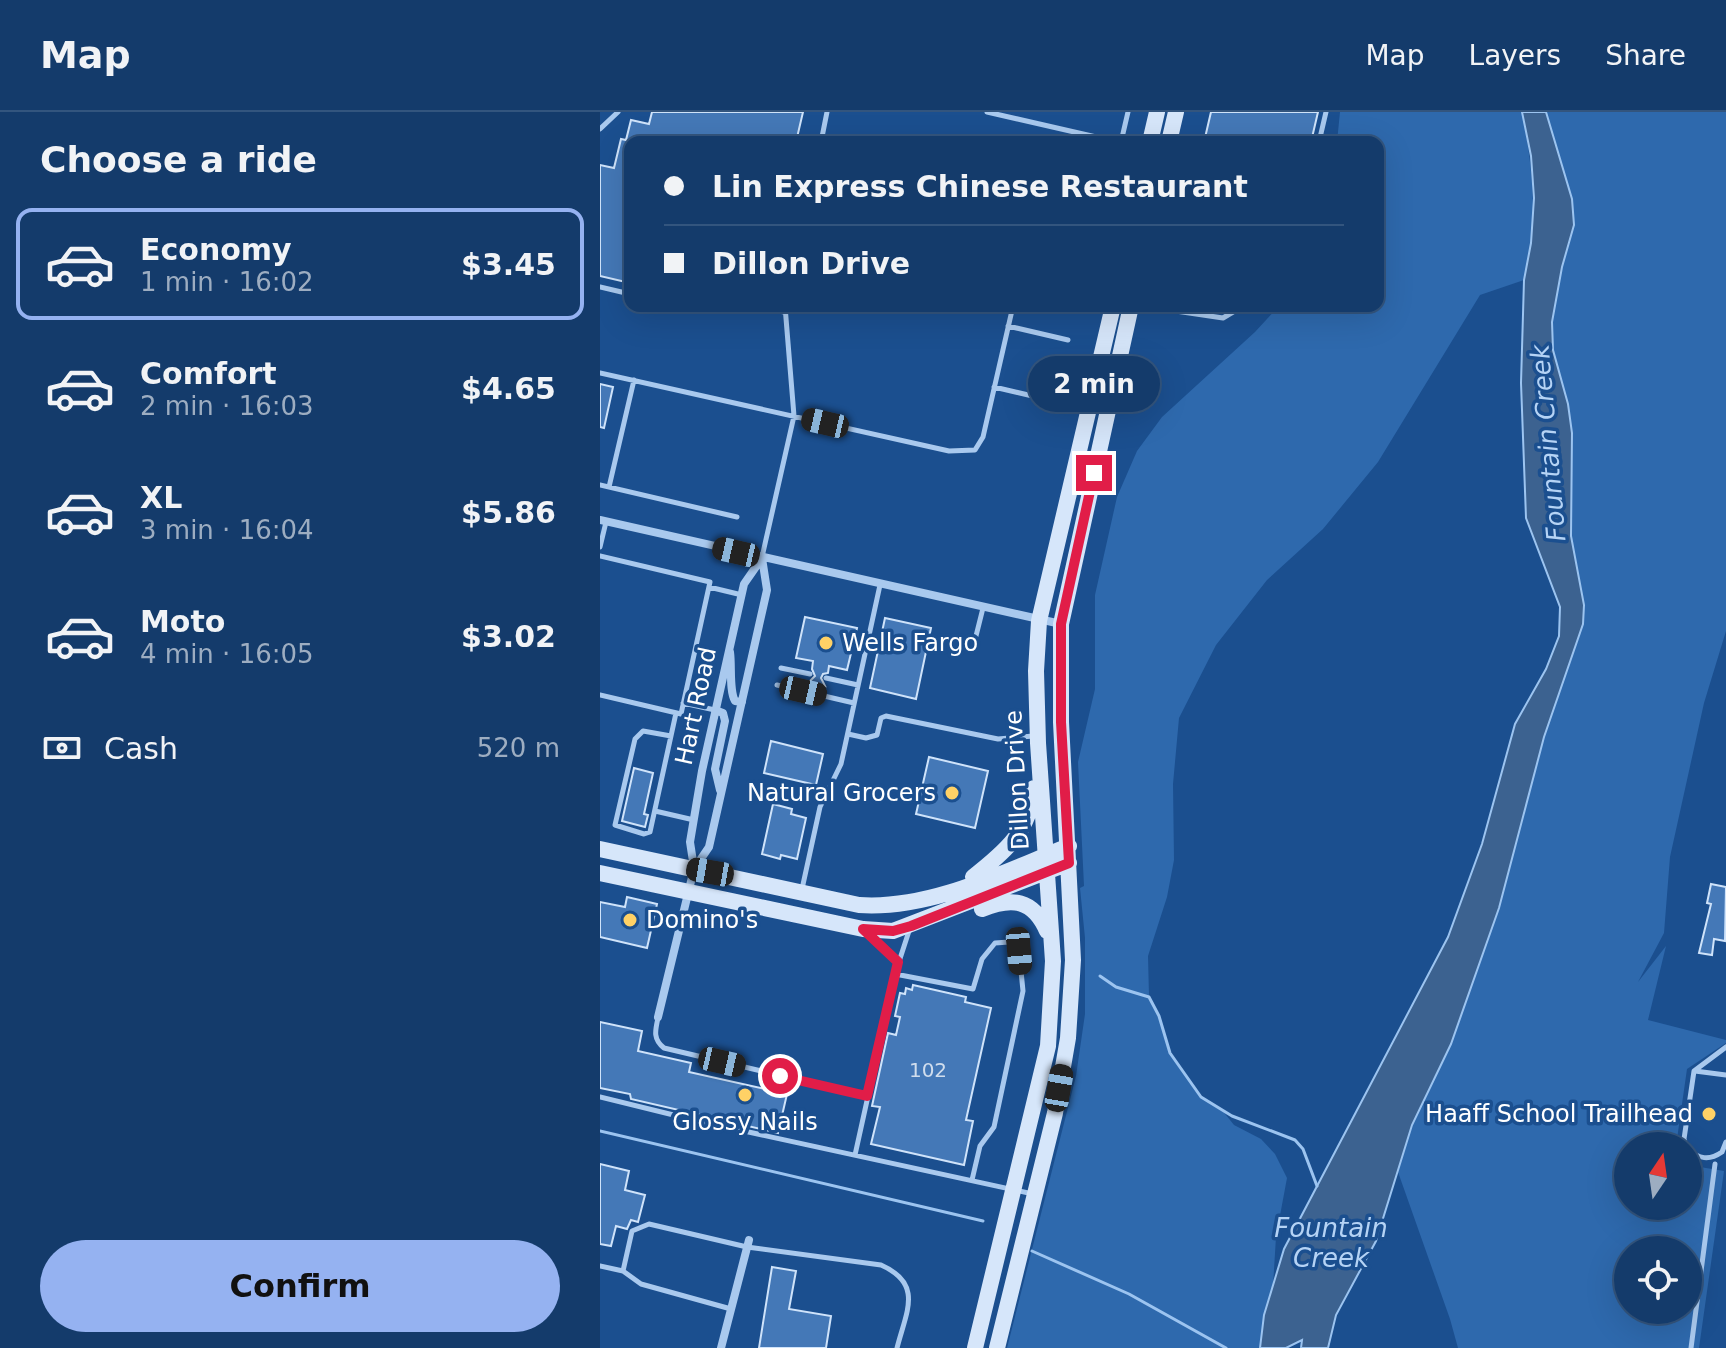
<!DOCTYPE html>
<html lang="en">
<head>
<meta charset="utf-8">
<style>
	:root { --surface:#143b6b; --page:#1d4271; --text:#f1f3f6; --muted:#9dadc1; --line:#33557e; --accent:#95b2f1 }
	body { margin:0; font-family:"DejaVu Sans",sans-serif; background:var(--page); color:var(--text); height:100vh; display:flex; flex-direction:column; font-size:30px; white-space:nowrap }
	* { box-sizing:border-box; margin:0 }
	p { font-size:26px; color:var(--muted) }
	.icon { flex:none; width:44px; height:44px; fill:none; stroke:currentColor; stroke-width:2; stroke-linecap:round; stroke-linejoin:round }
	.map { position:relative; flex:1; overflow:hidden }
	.details { display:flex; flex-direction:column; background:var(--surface); width:600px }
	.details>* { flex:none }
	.guide { position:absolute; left:24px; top:24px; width:760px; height:176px; border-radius:16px; box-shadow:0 8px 32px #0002,0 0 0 2px var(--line); display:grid; align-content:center; height:176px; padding:0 40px; background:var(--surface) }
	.needle { width:52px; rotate:13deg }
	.tools { position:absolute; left:1014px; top:1020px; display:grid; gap:16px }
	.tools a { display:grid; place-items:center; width:88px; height:88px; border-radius:50%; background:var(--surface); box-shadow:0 8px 32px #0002,0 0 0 2px var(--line); font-size:40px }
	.end { position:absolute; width:36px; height:36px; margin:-18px; border:10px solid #e11d48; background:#fff; box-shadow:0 0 0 4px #fff }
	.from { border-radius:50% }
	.bubble { position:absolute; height:56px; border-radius:28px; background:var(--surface); box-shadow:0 8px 32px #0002,0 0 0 2px var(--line); font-size:26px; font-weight:800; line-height:56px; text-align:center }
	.car { position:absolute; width:24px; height:48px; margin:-24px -12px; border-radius:10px; box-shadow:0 0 6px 2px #0007; background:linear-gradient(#222 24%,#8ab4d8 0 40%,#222 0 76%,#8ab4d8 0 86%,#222 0) }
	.guide b { display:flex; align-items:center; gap:28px; height:76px; font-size:30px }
	.guide b+b { border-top:2px solid var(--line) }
	.guide i { width:20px; height:20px; background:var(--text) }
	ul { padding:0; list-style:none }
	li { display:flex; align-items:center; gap:24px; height:112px; margin:0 16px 12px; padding:0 24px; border:4px solid transparent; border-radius:16px }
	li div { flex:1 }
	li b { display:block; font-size:30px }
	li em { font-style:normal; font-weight:800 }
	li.on { border-color:var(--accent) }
	li>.icon { width:72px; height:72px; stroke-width:1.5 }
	h2 { padding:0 40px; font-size:36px; line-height:96px }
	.pay { display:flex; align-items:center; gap:20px; height:88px; padding:0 40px; font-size:30px }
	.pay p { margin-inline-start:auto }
	.button { display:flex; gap:16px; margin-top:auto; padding:16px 40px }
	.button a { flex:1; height:92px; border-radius:48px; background:var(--accent); color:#111; font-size:32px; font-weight:800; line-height:92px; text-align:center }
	header { display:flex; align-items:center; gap:48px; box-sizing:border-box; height:112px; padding:0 40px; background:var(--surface); border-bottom:2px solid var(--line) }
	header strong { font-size:38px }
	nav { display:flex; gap:44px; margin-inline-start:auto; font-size:28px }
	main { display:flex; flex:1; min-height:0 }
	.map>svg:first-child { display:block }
	.green { fill:#2e69ad; fill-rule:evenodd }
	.water { fill:#3c6290; stroke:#9cc4f0; stroke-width:2 }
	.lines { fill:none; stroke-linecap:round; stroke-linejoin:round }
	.stream { stroke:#9cc4f0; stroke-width:3 }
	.building { fill:#4478b7; stroke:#cfe3fa; stroke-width:2 }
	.lane { stroke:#a9c9ee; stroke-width:5 }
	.street { stroke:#a9c9ee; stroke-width:8 }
	.secondary { stroke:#d6e6fa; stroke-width:16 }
	.route { stroke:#e11d48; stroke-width:10 }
	.poi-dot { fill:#ffd166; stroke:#1b4f8f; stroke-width:3 }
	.labels { text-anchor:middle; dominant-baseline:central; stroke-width:7; stroke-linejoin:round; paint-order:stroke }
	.number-label { font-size:20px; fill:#d0dded }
	.poi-label { font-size:24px; fill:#fff; stroke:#1b4f8f; text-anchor:start }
	.street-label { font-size:24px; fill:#fff; stroke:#1b4f8f }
	.water-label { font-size:26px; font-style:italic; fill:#b5d3f5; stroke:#1b4f8f }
</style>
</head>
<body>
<header>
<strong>Map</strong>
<nav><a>Map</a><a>Layers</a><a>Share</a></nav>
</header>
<main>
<section class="details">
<h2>Choose a ride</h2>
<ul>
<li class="on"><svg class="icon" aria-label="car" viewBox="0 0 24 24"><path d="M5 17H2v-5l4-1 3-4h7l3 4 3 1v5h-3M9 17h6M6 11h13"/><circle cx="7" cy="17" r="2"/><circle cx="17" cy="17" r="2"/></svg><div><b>Economy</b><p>1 min · 16:02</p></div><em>$3.45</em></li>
<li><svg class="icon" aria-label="car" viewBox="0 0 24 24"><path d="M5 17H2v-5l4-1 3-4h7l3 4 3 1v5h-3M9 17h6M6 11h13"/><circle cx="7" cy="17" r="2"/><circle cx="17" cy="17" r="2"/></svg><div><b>Comfort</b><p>2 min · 16:03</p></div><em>$4.65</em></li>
<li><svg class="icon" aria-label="car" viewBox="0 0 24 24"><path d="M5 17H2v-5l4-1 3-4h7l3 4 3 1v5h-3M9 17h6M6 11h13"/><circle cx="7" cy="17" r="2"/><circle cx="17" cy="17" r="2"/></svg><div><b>XL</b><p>3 min · 16:04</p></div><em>$5.86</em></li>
<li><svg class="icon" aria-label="car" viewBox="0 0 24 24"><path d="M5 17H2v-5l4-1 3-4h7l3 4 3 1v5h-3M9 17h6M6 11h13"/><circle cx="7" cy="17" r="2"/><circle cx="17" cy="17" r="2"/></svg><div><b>Moto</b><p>4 min · 16:05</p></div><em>$3.02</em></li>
</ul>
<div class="pay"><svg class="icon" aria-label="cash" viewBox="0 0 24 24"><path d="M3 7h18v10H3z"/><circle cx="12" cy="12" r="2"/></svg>Cash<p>520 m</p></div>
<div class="button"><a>Confirm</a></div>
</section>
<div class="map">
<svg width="1126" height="1236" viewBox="0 0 1126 1236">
	<rect width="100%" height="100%" fill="#1b4f8f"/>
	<path class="green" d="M740 0H922C933 56 939 112 924 168L880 183 778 350 723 417 667 468 616 533 579 606 573 672 574 748 567 785 548 844 549 884 559 904 570 941 601 985 622 998 634 1013 661 1027 675 1042 687 1066 676 1125 673 1174 664 1203 660 1236H407L476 964 485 902V826L480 776 484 774 478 650 495 577V483L517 385 537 339 562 305 655 220 679 194H778V30H737Z
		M946 0H1126V519L1104 591 1070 745 1064 821 1038 870 1066 834 1048 908 1126 928V931L1087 957 1076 1034H1028V1094H1088V1053L1124 1059 1099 1236H858L850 1207 798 1060 812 1013 851 932 899 796 944 625 983 512 984 493 971 424 968 292 953 238 952 210 962 155 974 113 972 87ZM1028 1138H1088V1198H1028Z"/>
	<path class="water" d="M922 0H946L972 87 974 113 962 155 952 210 953 238 968 292 972 321 971 424 984 493 983 512 944 625 899 796 851 932 812 1013 776 1129 736 1203 728 1236H701L702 1228 686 1236H660L664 1203 684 1137 848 825 882 732 915 612 946 557 959 524 960 495 926 406 921 271 924 168 931 131 934 86 931 44Z"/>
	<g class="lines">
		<path class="stream" d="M500 864 516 875 549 885 559 904 570 941 601 985 632 1004 695 1028 703 1037 717 1074
			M0 1019 383 1109
			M432 1139 529 1182 626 1236"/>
	</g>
	<path class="building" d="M52 0H203L196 30H30V171L0 164V53L14 56 21 27 26 28 31 8 49 12Z
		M611 0H718L711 30H604Z
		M0 272 13 275 4 316 0 315Z
		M205 505 257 516 247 558 229 554 228 561 223 562 221 566 225 574 209 570 215 564 212 557 213 549 196 546Z
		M285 506 331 516 316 587 270 576Z
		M171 629 223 642 216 673 164 661Z
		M329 645 388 659 375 716 316 702Z
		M34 656 53 661 44 702 48 703 45 715 22 709Z
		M173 692 192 697 191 702 206 706 197 747 181 743 180 747 162 742Z
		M1111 772 1126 775 1125 829 1114 827 1112 843 1099 841 1111 792 1107 791Z
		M27 785 57 792 47 836 0 825V790L25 795Z
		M313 873 366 885 365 890 391 896 366 1008 373 1009 364 1053 271 1032 280 995 272 994 288 921 296 923 300 905 295 904 300 881 305 882 306 876 312 878Z
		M0 910 42 919 38 939 91 951 89 960 187 982 178 1021 31 987 30 982 0 976Z
		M0 1052 29 1059 25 1078 45 1083 38 1110 31 1108 27 1117 16 1114 11 1134 0 1132Z
		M172 1155 196 1159 189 1197 231 1204 226 1236H159Z"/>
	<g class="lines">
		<path class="lane" d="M387 0 518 30
			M0 17 18 0
			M221 30 227 0
			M521 30 528 0
			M719 30 726 0
			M0 175 30 182
			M156 194 184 200
			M485 194 494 196 511 194
			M542 194 623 206 643 194
			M408 214 468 228
			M0 261 349 339 375 338 383 325 413 194
			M394 275 454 289
			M0 373 137 405
			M9 375 34 268
			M0 435 6 410
			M0 444 110 470 81 602 0 583
			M162 445 194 304 185 194
			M109 475 142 483
			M376 524 383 496
			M181 556 210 562
			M226 566 258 573
			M177 573 254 591
			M83 591 115 598
			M248 622 266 626 277 623 281 606 286 604 398 627 433 624
			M71 624 43 619 35 627 15 713 44 722 50 720 76 601
			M55 699 94 708
			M202 777 220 695 241 652 280 473
			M269 823 298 850
			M295 862 373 877 382 847 395 831 409 830 419 839 423 879 394 1015 380 1034 372 1068
			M58 906C55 919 53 927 64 936L267 984
			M1095 959 1126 963
			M0 985 98 1009 433 1082
			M1086 1034 1084 1027 1094 959 1126 935
			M1088 1037C1099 1047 1109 1049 1122 1040L1126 1030
			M255 1043 295 862 309 819
			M0 1154 23 1159
			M131 1197 41 1172 23 1159 32 1119 49 1112 147 1135 281 1153C324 1172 306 1200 297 1236
			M1091 1236 1115 1052"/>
		<path class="street" d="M0 408 461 512
			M130 540C132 554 129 579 135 589L142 590
			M115 598 123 601 125 609 115 657 120 678
			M94 756 90 730 102 659 144 472 162 446
			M58 905 94 757 109 735 167 478 162 446
			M121 1236 149 1128"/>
		<path class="secondary" d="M550 30 557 0
			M569 30 576 0
			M0 737 259 793C330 798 404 760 469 734
			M0 761 263 817 293 819 469 751
			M373 765C405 740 430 719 434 676
			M382 797C412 785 433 787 447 819
			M375 1236 448 934 453 849 438 631 436 559 439 509 513 194
			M397 1236 455 1001 468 926 473 848 461 610V512L531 194"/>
	</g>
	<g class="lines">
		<path class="route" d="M180 964 267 984 298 850 263 817 293 819 311 814 469 751 461 610V512L494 361"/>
	</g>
	<g class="poi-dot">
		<circle cx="226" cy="531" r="8"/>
		<circle cx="352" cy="681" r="8"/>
		<circle cx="30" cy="808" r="8"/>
		<circle cx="145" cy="983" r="8"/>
		<circle cx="1109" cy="1002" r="8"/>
	</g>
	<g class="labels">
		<g class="number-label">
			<text x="328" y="958">102</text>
		</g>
		<g class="poi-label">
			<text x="242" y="531">Wells Fargo</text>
			<text x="336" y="681" text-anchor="end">Natural Grocers</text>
			<text x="46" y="808">Domino's</text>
			<text x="1093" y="1002" text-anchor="end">Haaff School Trailhead</text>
			<text x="145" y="1010" text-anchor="middle">Glossy Nails</text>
		</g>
		<g class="street-label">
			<text transform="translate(96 594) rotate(-78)">Hart Road</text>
			<text transform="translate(417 668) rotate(-93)">Dillon Drive</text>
		</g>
		<g class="water-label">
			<text transform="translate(948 331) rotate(-95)">Fountain Creek</text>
			<text x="731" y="1116">Fountain<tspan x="731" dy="30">Creek</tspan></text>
		</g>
	</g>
</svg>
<div class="tools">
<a><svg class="needle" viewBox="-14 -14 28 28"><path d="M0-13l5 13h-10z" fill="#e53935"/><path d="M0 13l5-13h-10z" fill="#9dadc1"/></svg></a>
<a><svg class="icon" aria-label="locate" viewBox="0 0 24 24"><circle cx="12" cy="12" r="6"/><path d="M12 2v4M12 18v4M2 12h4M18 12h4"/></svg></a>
</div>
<i class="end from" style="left:180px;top:964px"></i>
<i class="end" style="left:494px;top:361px"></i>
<div class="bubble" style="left:428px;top:244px;width:132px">2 min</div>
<i class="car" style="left:225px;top:311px;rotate:283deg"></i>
<i class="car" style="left:136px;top:440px;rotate:283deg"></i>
<i class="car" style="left:203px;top:579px;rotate:103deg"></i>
<i class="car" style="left:110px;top:760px;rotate:280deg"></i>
<i class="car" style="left:419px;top:839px;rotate:175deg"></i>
<i class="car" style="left:122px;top:950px;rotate:103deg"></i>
<i class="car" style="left:459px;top:976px;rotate:10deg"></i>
<div class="guide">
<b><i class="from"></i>Lin Express Chinese Restaurant</b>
<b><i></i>Dillon Drive</b>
</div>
</div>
</main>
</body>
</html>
